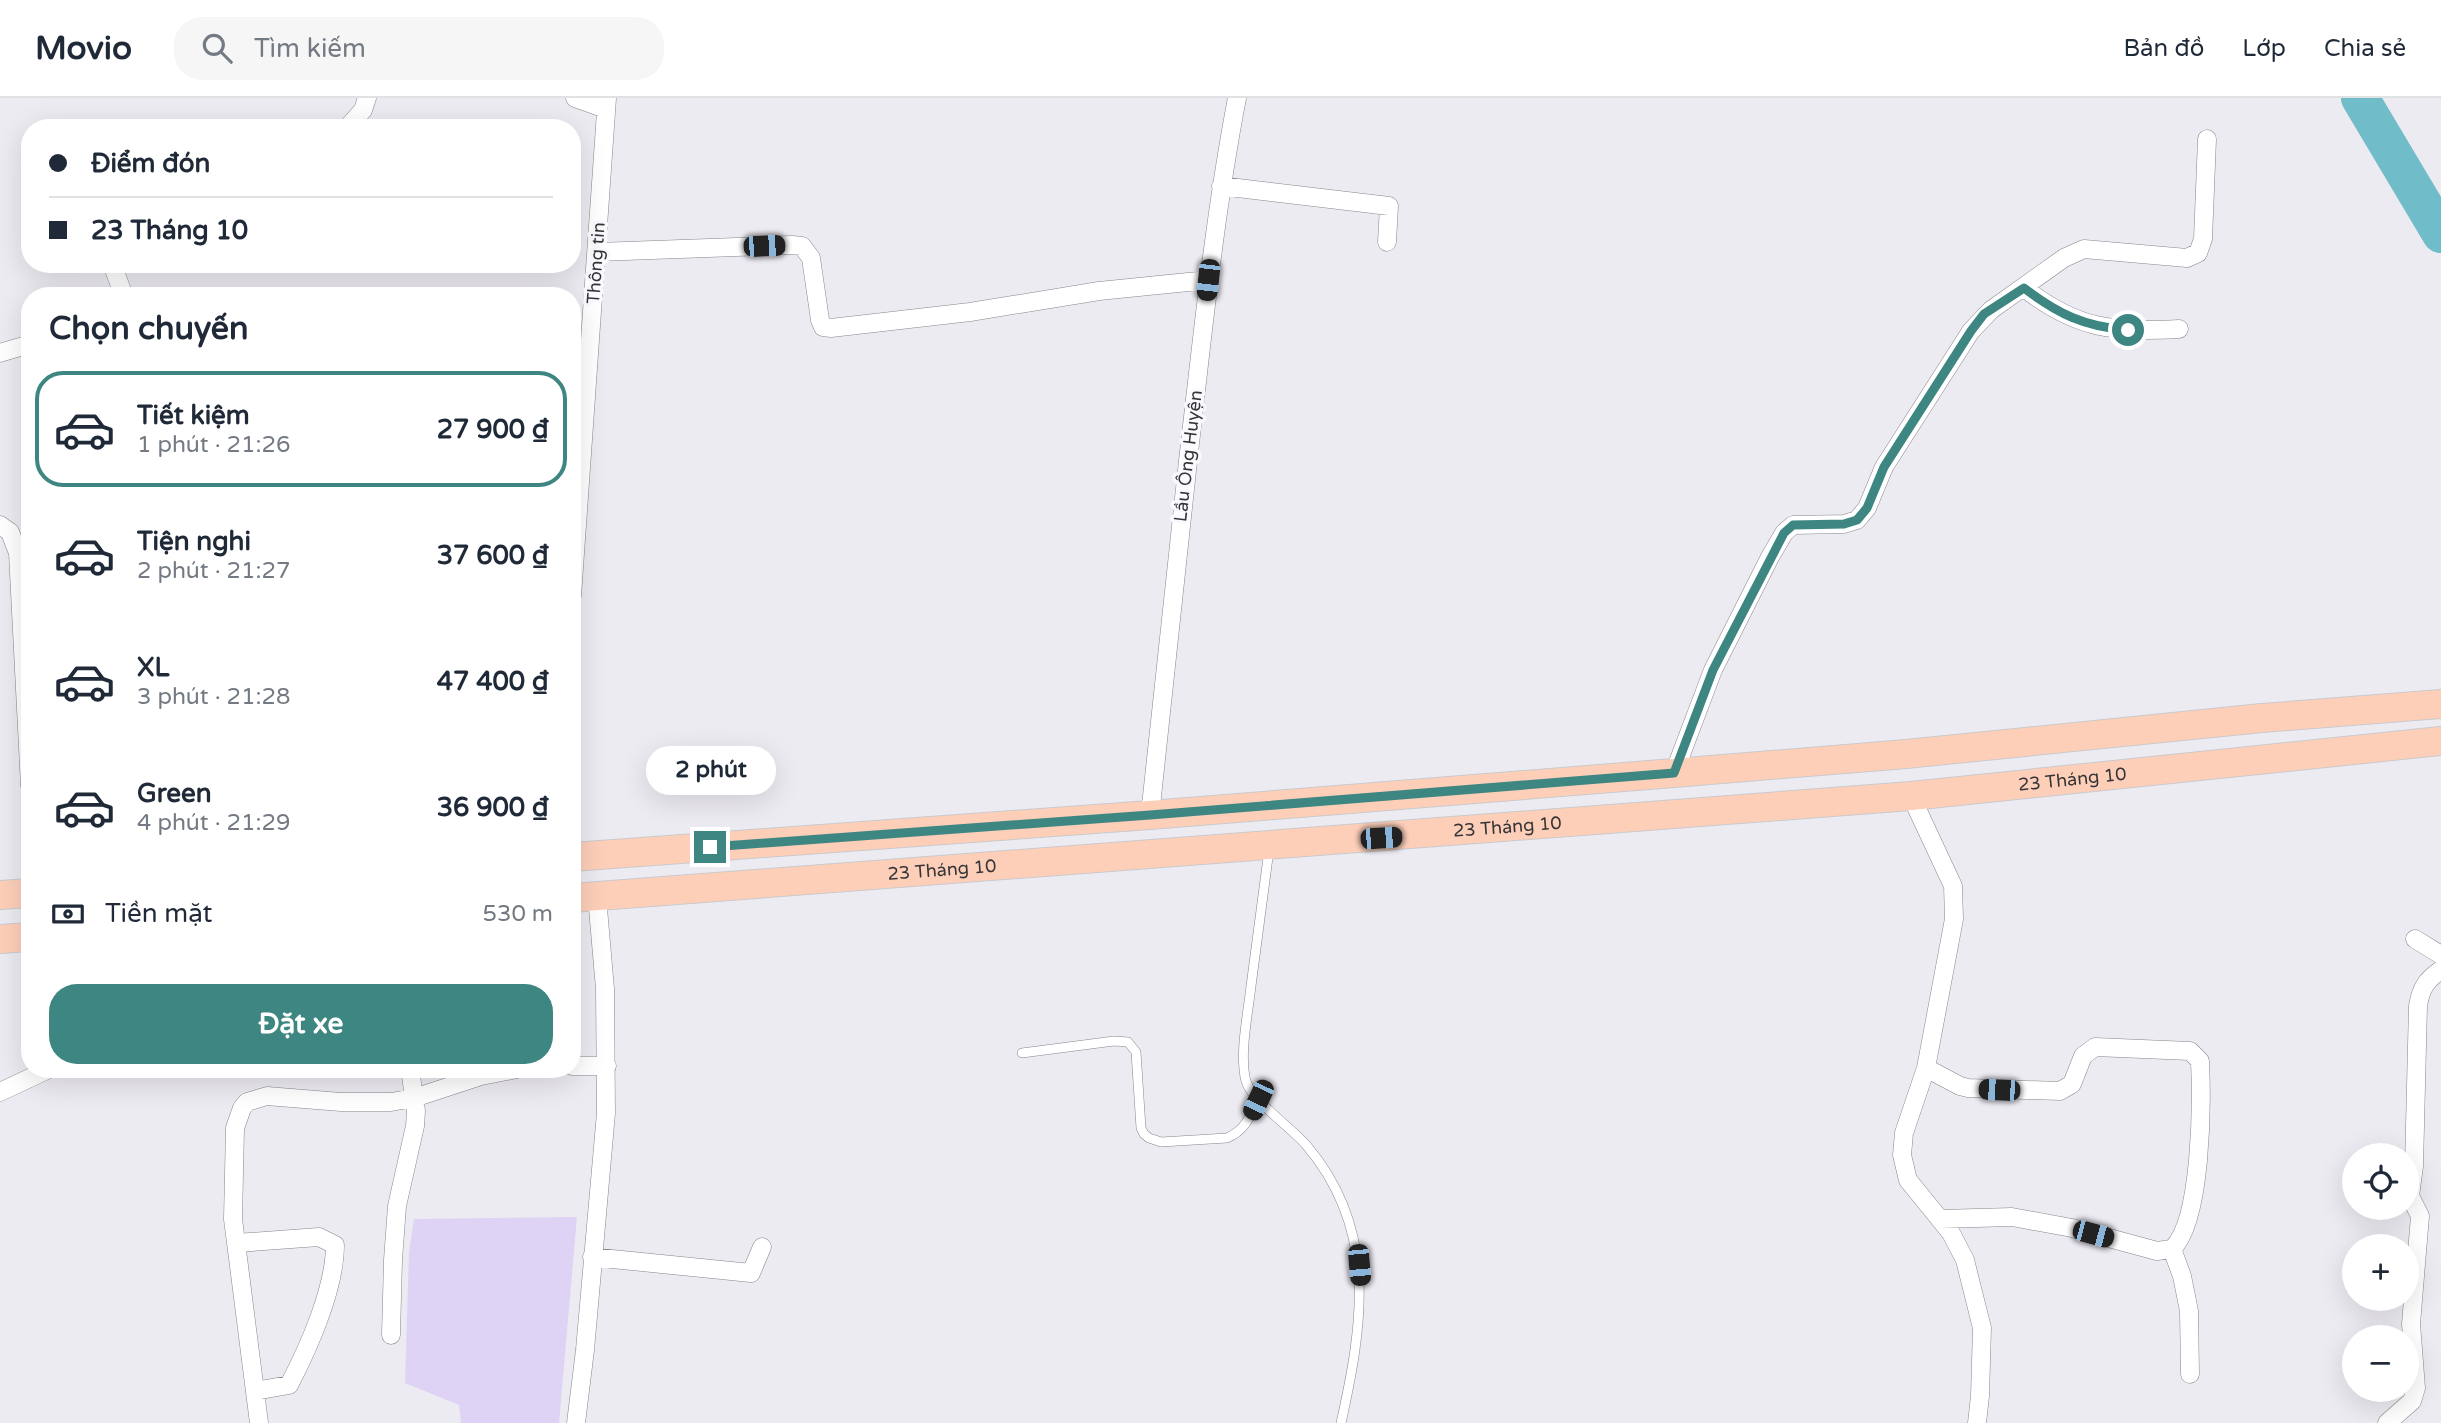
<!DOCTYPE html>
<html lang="vi">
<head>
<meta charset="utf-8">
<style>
	:root { --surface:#fff; --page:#f6f6f7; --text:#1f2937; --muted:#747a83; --line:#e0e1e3; --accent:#3e8681 }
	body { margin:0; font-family:"Varela Round",sans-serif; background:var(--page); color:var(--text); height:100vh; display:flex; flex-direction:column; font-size:26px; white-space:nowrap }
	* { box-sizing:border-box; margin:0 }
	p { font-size:23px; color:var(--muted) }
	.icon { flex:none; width:38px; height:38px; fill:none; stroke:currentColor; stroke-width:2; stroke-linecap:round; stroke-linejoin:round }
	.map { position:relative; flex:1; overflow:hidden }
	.sheet { position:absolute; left:21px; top:189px; width:560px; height:791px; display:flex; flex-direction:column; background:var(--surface); border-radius:28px; box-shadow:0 7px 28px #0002 }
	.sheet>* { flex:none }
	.banner { position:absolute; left:21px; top:21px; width:560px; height:154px; border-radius:28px; box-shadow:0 7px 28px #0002; display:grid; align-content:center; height:154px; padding:0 28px; background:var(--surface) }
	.buttons { position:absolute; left:2342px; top:1045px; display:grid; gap:14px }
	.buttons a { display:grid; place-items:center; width:77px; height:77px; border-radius:50%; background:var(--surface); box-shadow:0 7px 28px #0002; font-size:35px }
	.end { position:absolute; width:32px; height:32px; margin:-16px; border:9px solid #3e8681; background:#fff; box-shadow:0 0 0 4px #fff }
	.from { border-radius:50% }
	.bubble { position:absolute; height:49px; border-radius:24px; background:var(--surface); box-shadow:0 7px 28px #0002; font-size:23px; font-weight:700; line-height:49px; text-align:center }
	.car { position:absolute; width:21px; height:42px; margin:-21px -10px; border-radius:9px; box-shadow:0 0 5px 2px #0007; background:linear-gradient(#222 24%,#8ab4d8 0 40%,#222 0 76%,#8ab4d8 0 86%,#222 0) }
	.banner b { display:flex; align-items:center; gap:24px; height:66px; font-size:26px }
	.banner b+b { border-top:2px solid var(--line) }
	.banner i { width:18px; height:18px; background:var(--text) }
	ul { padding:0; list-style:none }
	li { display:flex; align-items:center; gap:21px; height:116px; margin:0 14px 10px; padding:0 14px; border:4px solid transparent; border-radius:28px }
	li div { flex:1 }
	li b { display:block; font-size:26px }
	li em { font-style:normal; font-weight:700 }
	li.active { border-color:var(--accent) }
	li>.icon { width:63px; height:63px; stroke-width:1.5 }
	h2 { padding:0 28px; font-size:32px; line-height:84px }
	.pay { display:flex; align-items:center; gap:18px; height:77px; padding:0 28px; font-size:26px }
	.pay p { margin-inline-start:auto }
	.cta { display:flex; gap:14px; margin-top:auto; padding:14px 28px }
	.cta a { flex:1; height:80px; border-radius:28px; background:var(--accent); color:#fff; font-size:28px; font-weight:700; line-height:80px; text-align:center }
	header { display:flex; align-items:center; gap:42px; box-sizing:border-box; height:98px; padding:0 35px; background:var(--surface); border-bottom:2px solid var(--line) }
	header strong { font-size:33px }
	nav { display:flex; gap:38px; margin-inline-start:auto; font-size:24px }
	.search { width:490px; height:63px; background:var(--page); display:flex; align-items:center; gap:18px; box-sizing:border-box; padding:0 24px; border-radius:28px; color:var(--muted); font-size:26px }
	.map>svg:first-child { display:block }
	.green { fill:#ded3f5 }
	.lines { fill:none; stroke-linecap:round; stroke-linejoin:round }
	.river { stroke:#70bcc8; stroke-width:38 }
	.lane-casing { stroke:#87858c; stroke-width:10 }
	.street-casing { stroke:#87858c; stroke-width:19 }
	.primary-casing { stroke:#cacacb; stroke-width:30 }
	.lane { stroke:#fff; stroke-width:9 }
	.street { stroke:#fff; stroke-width:18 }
	.primary { stroke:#fdcfb9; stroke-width:28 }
	.route { stroke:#3e8681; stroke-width:9 }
	.labels { text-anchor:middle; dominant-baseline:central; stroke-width:7; stroke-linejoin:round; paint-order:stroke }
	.street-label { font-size:18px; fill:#353437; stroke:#faf9fe }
</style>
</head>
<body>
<header>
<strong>Movio</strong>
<div class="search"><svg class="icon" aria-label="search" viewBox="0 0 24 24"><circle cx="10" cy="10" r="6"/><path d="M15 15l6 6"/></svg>Tìm kiếm</div>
<nav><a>Bản đồ</a><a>Lớp</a><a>Chia sẻ</a></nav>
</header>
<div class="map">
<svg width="2441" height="1325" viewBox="0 0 2441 1325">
	<rect width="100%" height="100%" fill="#edebf2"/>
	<path class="green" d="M577 1119 559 1325H461L459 1307 405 1285 409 1154 414 1121Z"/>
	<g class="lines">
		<path class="river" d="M2360 0 2441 136"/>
		<g class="lane-casing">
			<path id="lane" d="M1269 752C1263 797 1257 843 1251 888 1248 916 1239 957 1246 983 1251 1002 1292 1030 1307 1048 1378 1132 1363 1226 1341 1325
				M1022 955 1114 943 1128 944 1136 954 1141 1030 1144 1036 1149 1040 1161 1044 1227 1040C1245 1032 1250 1019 1258 1002"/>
		</g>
		<g class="street-casing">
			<path id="street" d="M575 0 606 11
				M347 30 363 12 367 0
				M1221 88 1389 108 1387 144
				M597 154 792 147 802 148 811 160 820 222 823 229 831 230 970 214 1099 193 1208 182
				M112 166 124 198
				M2024 190C2078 232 2113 234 2179 231
				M0 255 30 246
				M0 427 10 434 18 455 30 688
				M572 498 607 0
				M1674 675 1713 572 1770 459 1784 435 1793 427 1844 426 1857 422 1867 410 1884 369 1971 233 1991 212 2064 160 2084 151 2187 160 2198 155 2203 141 2207 41
				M1911 698 1953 788 1954 821 1926 970 1904 1035 1902 1057 1908 1082 1951 1135 1965 1162 1982 1230 1980 1298 1977 1325
				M1150 717C1162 599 1175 481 1188 363 1202 242 1214 120 1237 0
				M2415 841 2441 857
				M572 968H607
				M1926 970 1960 988 1968 990 2060 993 2072 986 2083 958 2095 949 2190 953 2200 963C2202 1005 2202 1123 2172 1151L2157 1153 2072 1130 2012 1119 1940 1121
				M0 994 49 971
				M237 1145 319 1139 335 1147C335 1190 309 1249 289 1287L255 1293
				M2172 1151 2182 1178 2189 1213 2190 1276
				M592 1159 751 1175 762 1149
				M391 1237 393 1162 397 1108 415 1028 416 1013 410 971
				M259 1325 233 1121 235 1030 242 1010 247 1004 267 998 341 1004H391L414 1000 481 978 517 971
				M576 1325 585 1252 606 1015 605 891 597 799
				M2387 1325 2412 1303 2416 1290 2411 1226 2420 1118 2410 1098 2414 1068 2418 908C2421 890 2426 882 2441 872"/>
		</g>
		<g class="primary-casing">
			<g id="primary">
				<path d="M572 759 1150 717 1674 675 1906 656 2262 620 2441 606"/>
				<path d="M0 797 30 795"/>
				<path id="s1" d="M572 800 1911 698 2441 643"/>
				<path d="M0 841 30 839"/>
			</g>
		</g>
		<use href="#lane" class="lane"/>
		<use href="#street" class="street"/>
		<use href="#primary" class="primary"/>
	</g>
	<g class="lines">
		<path class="route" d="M710 749 1150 717 1674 675 1713 572 1784 435 1793 427 1844 426 1857 422 1867 410 1884 369 1971 233 1984 216 2024 190C2058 216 2085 229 2128 232"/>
	</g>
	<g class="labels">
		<g class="street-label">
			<text transform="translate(596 165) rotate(-86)">Thông tin</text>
			<text transform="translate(1188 358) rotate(-83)">Lầu Ông Huyện</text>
			<text stroke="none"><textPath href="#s1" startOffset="1505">23 Tháng 10</textPath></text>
			<text stroke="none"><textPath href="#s1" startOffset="938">23 Tháng 10</textPath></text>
			<text stroke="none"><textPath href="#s1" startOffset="371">23 Tháng 10</textPath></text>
		</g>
	</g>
</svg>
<div class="buttons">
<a><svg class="icon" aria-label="locate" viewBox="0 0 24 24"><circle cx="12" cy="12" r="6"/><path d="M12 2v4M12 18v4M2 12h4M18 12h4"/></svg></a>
<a>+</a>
<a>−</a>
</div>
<i class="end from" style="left:2128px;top:232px"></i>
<i class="end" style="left:710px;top:749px"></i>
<div class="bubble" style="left:646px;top:648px;width:130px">2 phút</div>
<i class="car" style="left:764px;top:148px;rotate:88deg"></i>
<i class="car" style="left:1208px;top:182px;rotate:186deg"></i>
<i class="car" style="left:1381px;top:740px;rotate:86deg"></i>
<i class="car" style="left:1999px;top:992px;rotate:272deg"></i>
<i class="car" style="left:1258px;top:1002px;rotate:205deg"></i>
<i class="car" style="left:2093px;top:1136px;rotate:105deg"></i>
<i class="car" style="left:1359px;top:1167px;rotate:175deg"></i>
<div class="banner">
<b><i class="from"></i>Điểm đón</b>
<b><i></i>23 Tháng 10</b>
</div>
<section class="sheet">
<h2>Chọn chuyến</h2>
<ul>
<li class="active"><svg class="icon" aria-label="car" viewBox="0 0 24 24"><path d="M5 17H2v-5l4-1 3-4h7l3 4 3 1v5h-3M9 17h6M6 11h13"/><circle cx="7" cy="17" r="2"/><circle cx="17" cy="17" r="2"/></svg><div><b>Tiết kiệm</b><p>1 phút · 21:26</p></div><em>27 900 ₫</em></li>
<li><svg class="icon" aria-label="car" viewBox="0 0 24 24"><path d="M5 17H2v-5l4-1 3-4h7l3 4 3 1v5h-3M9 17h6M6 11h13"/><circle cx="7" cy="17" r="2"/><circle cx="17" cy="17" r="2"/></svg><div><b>Tiện nghi</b><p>2 phút · 21:27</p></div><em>37 600 ₫</em></li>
<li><svg class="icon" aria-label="car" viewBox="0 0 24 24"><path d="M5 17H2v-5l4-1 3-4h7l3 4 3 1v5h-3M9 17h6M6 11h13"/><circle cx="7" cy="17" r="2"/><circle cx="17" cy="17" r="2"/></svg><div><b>XL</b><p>3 phút · 21:28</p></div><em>47 400 ₫</em></li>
<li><svg class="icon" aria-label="car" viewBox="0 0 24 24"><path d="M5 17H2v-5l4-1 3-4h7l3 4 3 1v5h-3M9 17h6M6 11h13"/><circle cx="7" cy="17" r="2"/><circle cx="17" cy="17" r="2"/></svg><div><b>Green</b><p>4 phút · 21:29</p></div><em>36 900 ₫</em></li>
</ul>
<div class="pay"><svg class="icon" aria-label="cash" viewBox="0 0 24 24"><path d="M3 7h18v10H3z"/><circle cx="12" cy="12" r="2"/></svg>Tiền mặt<p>530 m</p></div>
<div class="cta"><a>Đặt xe</a></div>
</section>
</div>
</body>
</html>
